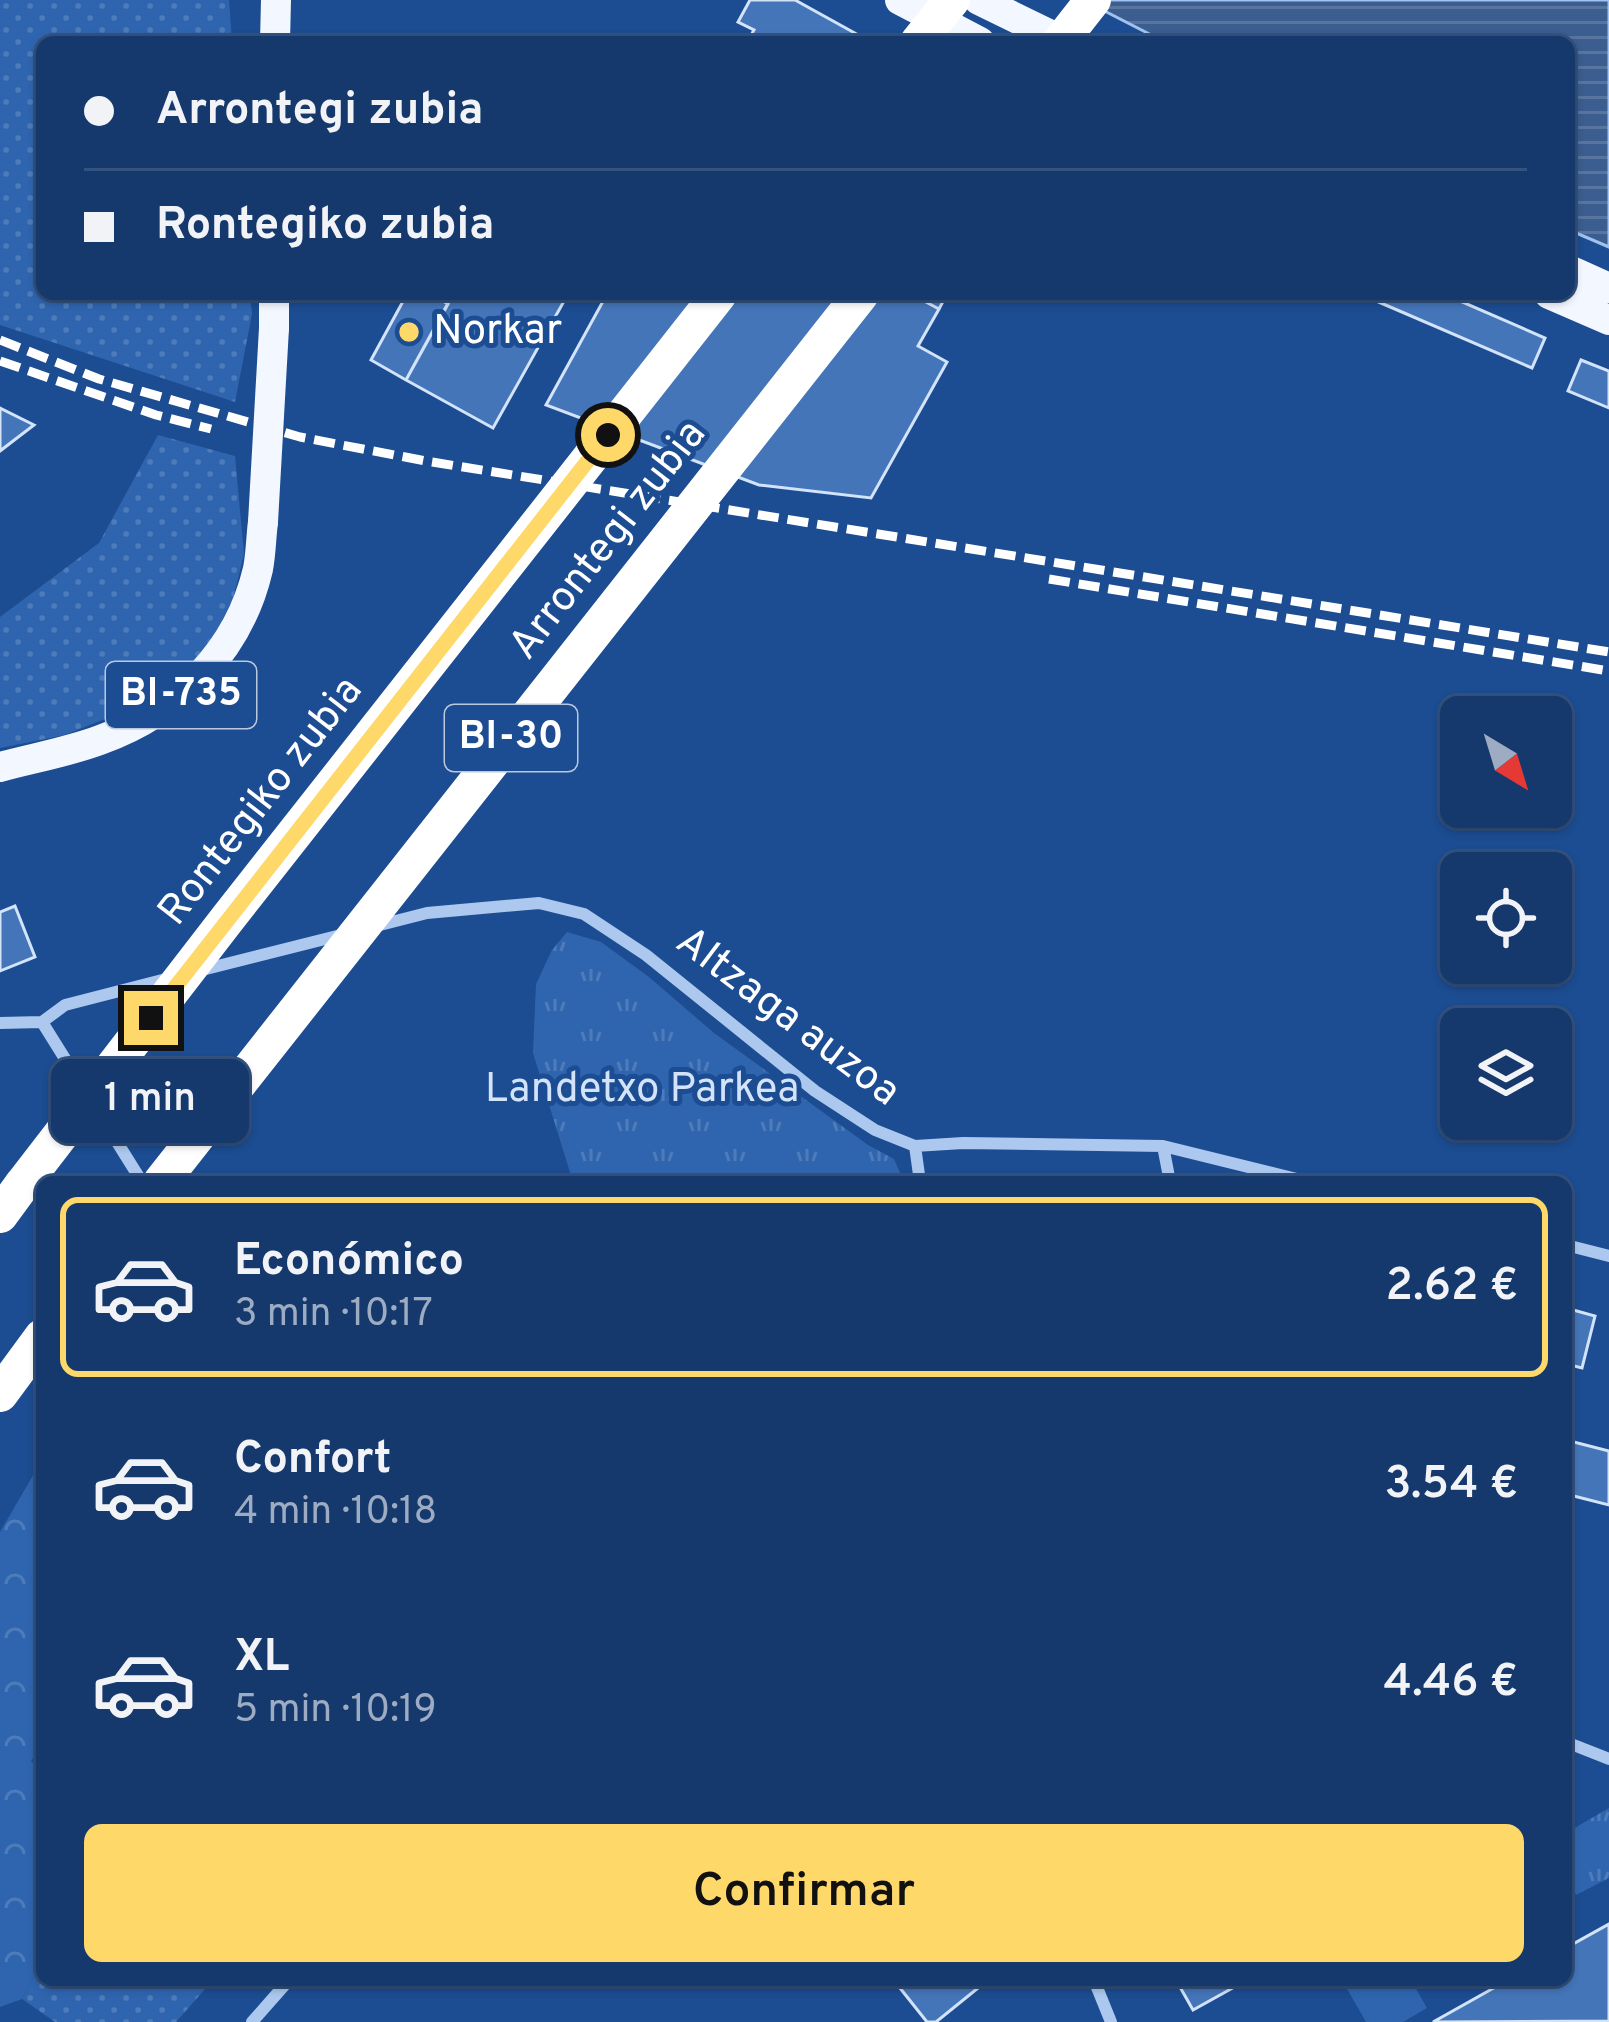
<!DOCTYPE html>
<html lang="es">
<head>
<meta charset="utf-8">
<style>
	:root { --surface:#15396d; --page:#1e4072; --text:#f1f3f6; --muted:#9dacc2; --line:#345380; --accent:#ffd86a }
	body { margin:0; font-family:Overpass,sans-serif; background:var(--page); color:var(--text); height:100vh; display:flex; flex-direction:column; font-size:45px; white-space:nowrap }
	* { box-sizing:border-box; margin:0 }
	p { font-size:39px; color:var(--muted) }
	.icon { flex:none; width:66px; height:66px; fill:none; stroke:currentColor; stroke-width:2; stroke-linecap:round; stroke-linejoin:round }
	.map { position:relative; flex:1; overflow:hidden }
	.drawer { position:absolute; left:36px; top:1176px; width:1536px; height:810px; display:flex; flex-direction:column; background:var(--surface); border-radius:18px; box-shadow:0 3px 9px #0004,0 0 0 3px var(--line) }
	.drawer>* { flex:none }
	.guide { position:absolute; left:36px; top:36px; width:1539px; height:264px; border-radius:18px; box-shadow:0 3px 9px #0004,0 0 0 3px var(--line); display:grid; align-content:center; height:264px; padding:0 48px; background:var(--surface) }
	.needle { width:78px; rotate:142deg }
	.tools { position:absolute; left:1440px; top:696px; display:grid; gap:24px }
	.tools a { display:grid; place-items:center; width:132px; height:132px; border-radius:18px; background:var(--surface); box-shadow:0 3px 9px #0004,0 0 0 3px var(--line); font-size:60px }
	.end { position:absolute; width:54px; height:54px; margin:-27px; border:15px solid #ffd86a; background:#111; box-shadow:0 0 0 6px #111 }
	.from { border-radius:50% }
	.bubble { position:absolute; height:84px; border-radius:18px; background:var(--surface); box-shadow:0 3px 9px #0004,0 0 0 3px var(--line); font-size:39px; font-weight:600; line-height:84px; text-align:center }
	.guide b { display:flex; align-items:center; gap:42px; height:114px; font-size:45px }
	.guide b+b { border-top:3px solid var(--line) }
	.guide i { width:30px; height:30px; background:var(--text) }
	ul { padding:21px 0 0; list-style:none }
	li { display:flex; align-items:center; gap:36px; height:180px; margin:0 24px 18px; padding:0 24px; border:6px solid transparent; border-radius:18px }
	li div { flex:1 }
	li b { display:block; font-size:45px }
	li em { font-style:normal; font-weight:600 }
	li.selected { border-color:var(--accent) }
	li>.icon { width:108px; height:108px; stroke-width:1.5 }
	.action { display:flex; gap:24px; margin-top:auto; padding:24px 48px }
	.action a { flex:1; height:138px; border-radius:18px; background:var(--accent); color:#111; font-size:48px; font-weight:600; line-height:138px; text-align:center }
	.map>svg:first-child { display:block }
	.grass { fill:url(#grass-dots) }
	.forest { fill:url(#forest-crowns) }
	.park { fill:url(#park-tufts) }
	.pitch { fill:#2f65af }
	.water { fill:url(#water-rules); stroke:#9fc2f0; stroke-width:3 }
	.building { fill:#4475b9; stroke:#d2e3fa; stroke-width:3 }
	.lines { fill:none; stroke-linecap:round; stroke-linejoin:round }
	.minor { stroke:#acc8ee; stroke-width:12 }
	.primary { stroke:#f3f7ff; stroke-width:30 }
	.motorway { stroke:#fff; stroke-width:36 }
	.rail { stroke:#fff; stroke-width:9; stroke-dasharray:21 9; stroke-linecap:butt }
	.primary-bridge { stroke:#f3f7ff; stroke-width:30 }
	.motorway-bridge { stroke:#fff; stroke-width:36 }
	.route { stroke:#ffd86a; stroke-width:15 }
	.poi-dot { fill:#ffd86a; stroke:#1c4c91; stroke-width:4.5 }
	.labels { text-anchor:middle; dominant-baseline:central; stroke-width:10; stroke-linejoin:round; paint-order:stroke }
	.shield { fill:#1c4c91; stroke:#bbc9de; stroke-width:3 }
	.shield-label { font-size:39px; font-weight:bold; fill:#fff }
	.poi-label { font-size:42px; fill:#fff; stroke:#1c4c91; text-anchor:start }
	.street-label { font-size:42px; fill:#fff; stroke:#1c4c91 }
	.park-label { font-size:42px; fill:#d2e3fa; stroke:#1c4c91 }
</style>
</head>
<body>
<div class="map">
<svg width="1609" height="2022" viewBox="0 0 1609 2022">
	<defs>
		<pattern id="grass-dots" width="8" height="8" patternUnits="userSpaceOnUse" patternTransform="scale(3)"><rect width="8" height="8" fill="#2f65af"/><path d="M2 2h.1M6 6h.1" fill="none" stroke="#4e7cbb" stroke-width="1.8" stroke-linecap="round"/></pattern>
		<pattern id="forest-crowns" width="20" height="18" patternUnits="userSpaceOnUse" patternTransform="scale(3)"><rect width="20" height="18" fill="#2f65af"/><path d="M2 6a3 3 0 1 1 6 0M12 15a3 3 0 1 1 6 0" fill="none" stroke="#4e7cbb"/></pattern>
		<pattern id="park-tufts" width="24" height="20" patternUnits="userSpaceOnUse" patternTransform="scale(3)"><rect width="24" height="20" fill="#2f65af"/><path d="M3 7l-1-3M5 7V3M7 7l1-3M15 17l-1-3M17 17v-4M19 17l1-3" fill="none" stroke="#4e7cbb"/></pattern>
		<pattern id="water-rules" width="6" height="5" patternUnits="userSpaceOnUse" patternTransform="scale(3)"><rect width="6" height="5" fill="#3b5d8f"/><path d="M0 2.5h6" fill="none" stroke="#5875a0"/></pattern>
	</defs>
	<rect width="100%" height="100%" fill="#1c4c91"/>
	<path class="grass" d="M0 0H229L232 42H42V294H250L252 314 235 402 0 325Z
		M158 435 235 456 244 554 233 599 210 644 182 677 142 704 65 735 0 748V617L99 543Z
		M42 1959V1980H213L176 2022H55L22 1999Z"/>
	<path class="forest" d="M42 1460V1745L31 1761 42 1769V1959L22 1999 0 2007V1532Z"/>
	<path class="park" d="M567 932 601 942 649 977 714 1033 868 1145 894 1159 904 1182H573L533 1053 536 984 552 950Z
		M1609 1808V1878L1576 1895 1566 1876V1833Z"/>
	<path class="pitch" d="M1342 1980H1411L1427 2008 1403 2022H1366Z"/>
	<path class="water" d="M1083 0H1609V247L1569 230V42H1165Z"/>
	<path class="building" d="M750 0H795L871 42H747L754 30 738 22Z
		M407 294H430L448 304 406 380 371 360Z
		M453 294H568L493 428 406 380Z
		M607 294H911L939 309 918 346 947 362 871 498 759 485 546 405Z
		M911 294H947L939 309Z
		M1360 294H1444L1545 338 1532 368Z
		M1581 360 1609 371V408L1568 391Z
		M0 408 34 425 0 451Z
		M15 906 35 957 0 971V912Z
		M1566 1308 1595 1316 1582 1368 1566 1364Z
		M1566 1440 1609 1451V1505L1566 1494Z
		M1609 1924V2021L1433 2022 1508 1980H1566V1948Z
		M899 1980H988L936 2022H927L896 1983Z
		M1176 1980H1247L1193 2010Z"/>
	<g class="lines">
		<path class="minor" d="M376 926 427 913 539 903 584 914 646 955 815 1091 875 1130 915 1146
			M202 970 345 934
			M42 1022 142 1182
			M0 1023 42 1022 65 1005 170 978
			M1163 1146 1170 1182
			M920 1182 915 1146 963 1143 1163 1146 1309 1182
			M1566 1245 1609 1256
			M1566 1742 1609 1759
			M1094 1980 1111 2022
			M252 2022 289 1980"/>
		<path class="primary" d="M900 0 980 42
			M979 0 1065 42
			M275 42 276 0
			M1569 270 1609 288
			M1549 294 1609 320
			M274 328V294
			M0 767C33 758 68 752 100 740 178 712 239 651 258 569 261 554 261 537 263 522"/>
		<path class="motorway" d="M0 1215 22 1185
			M0 1394 42 1337"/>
		<path class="rail" d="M0 340 99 379 300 437 426 461 1609 652
			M0 361 156 415 211 429
			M1049 579 1609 671"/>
		<path class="primary-bridge" d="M263 522 274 328"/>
		<path class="motorway-bridge" d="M918 42 952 0
			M1060 42 1093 0
			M161 1182 861 294
			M22 1185 228 918 719 294"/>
	</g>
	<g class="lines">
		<path class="route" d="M151 1018 608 435"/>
	</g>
	<circle class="poi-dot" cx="409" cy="332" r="12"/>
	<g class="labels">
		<g class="shield">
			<rect x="106" y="662" width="150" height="66" rx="9"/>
			<rect x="445" y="705" width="132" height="66" rx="9"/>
		</g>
		<g class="shield-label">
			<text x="181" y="695">BI-735</text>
			<text x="511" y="738">BI-30</text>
		</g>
		<g class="poi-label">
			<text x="433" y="332">Norkar</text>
		</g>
		<g class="street-label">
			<text transform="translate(609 541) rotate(-52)">Arrontegi zubia</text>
			<text transform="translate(262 802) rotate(-52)">Rontegiko zubia</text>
			<text transform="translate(787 1018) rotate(37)">Altzaga auzoa</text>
		</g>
		<g class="park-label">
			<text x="642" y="1090">Landetxo Parkea</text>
		</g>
	</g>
</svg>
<div class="tools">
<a><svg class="needle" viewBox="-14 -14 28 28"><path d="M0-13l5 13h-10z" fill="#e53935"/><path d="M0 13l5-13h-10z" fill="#9dacc2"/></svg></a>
<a><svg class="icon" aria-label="locate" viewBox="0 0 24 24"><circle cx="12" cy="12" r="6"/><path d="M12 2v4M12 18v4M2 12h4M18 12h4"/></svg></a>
<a><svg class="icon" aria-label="layers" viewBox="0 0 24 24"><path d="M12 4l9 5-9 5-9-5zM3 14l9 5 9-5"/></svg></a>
</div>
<i class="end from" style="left:608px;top:435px"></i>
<i class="end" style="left:151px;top:1018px"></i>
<div class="bubble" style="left:51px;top:1059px;width:198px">1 min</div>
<div class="guide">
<b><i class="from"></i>Arrontegi zubia</b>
<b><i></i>Rontegiko zubia</b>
</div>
<section class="drawer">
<ul>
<li class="selected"><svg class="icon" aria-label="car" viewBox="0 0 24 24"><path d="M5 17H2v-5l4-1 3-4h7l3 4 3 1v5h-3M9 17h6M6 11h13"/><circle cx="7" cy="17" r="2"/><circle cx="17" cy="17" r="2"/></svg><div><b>Económico</b><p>3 min · 10:17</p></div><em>2.62 €</em></li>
<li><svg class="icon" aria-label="car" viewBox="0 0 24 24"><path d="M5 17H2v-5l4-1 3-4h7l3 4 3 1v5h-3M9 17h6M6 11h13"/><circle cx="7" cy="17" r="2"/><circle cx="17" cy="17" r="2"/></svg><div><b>Confort</b><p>4 min · 10:18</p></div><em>3.54 €</em></li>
<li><svg class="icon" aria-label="car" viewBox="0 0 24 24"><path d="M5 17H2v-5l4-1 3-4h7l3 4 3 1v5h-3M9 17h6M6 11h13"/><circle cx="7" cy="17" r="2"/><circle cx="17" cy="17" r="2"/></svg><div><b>XL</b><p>5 min · 10:19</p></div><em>4.46 €</em></li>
</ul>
<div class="action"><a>Confirmar</a></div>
</section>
</div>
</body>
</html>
